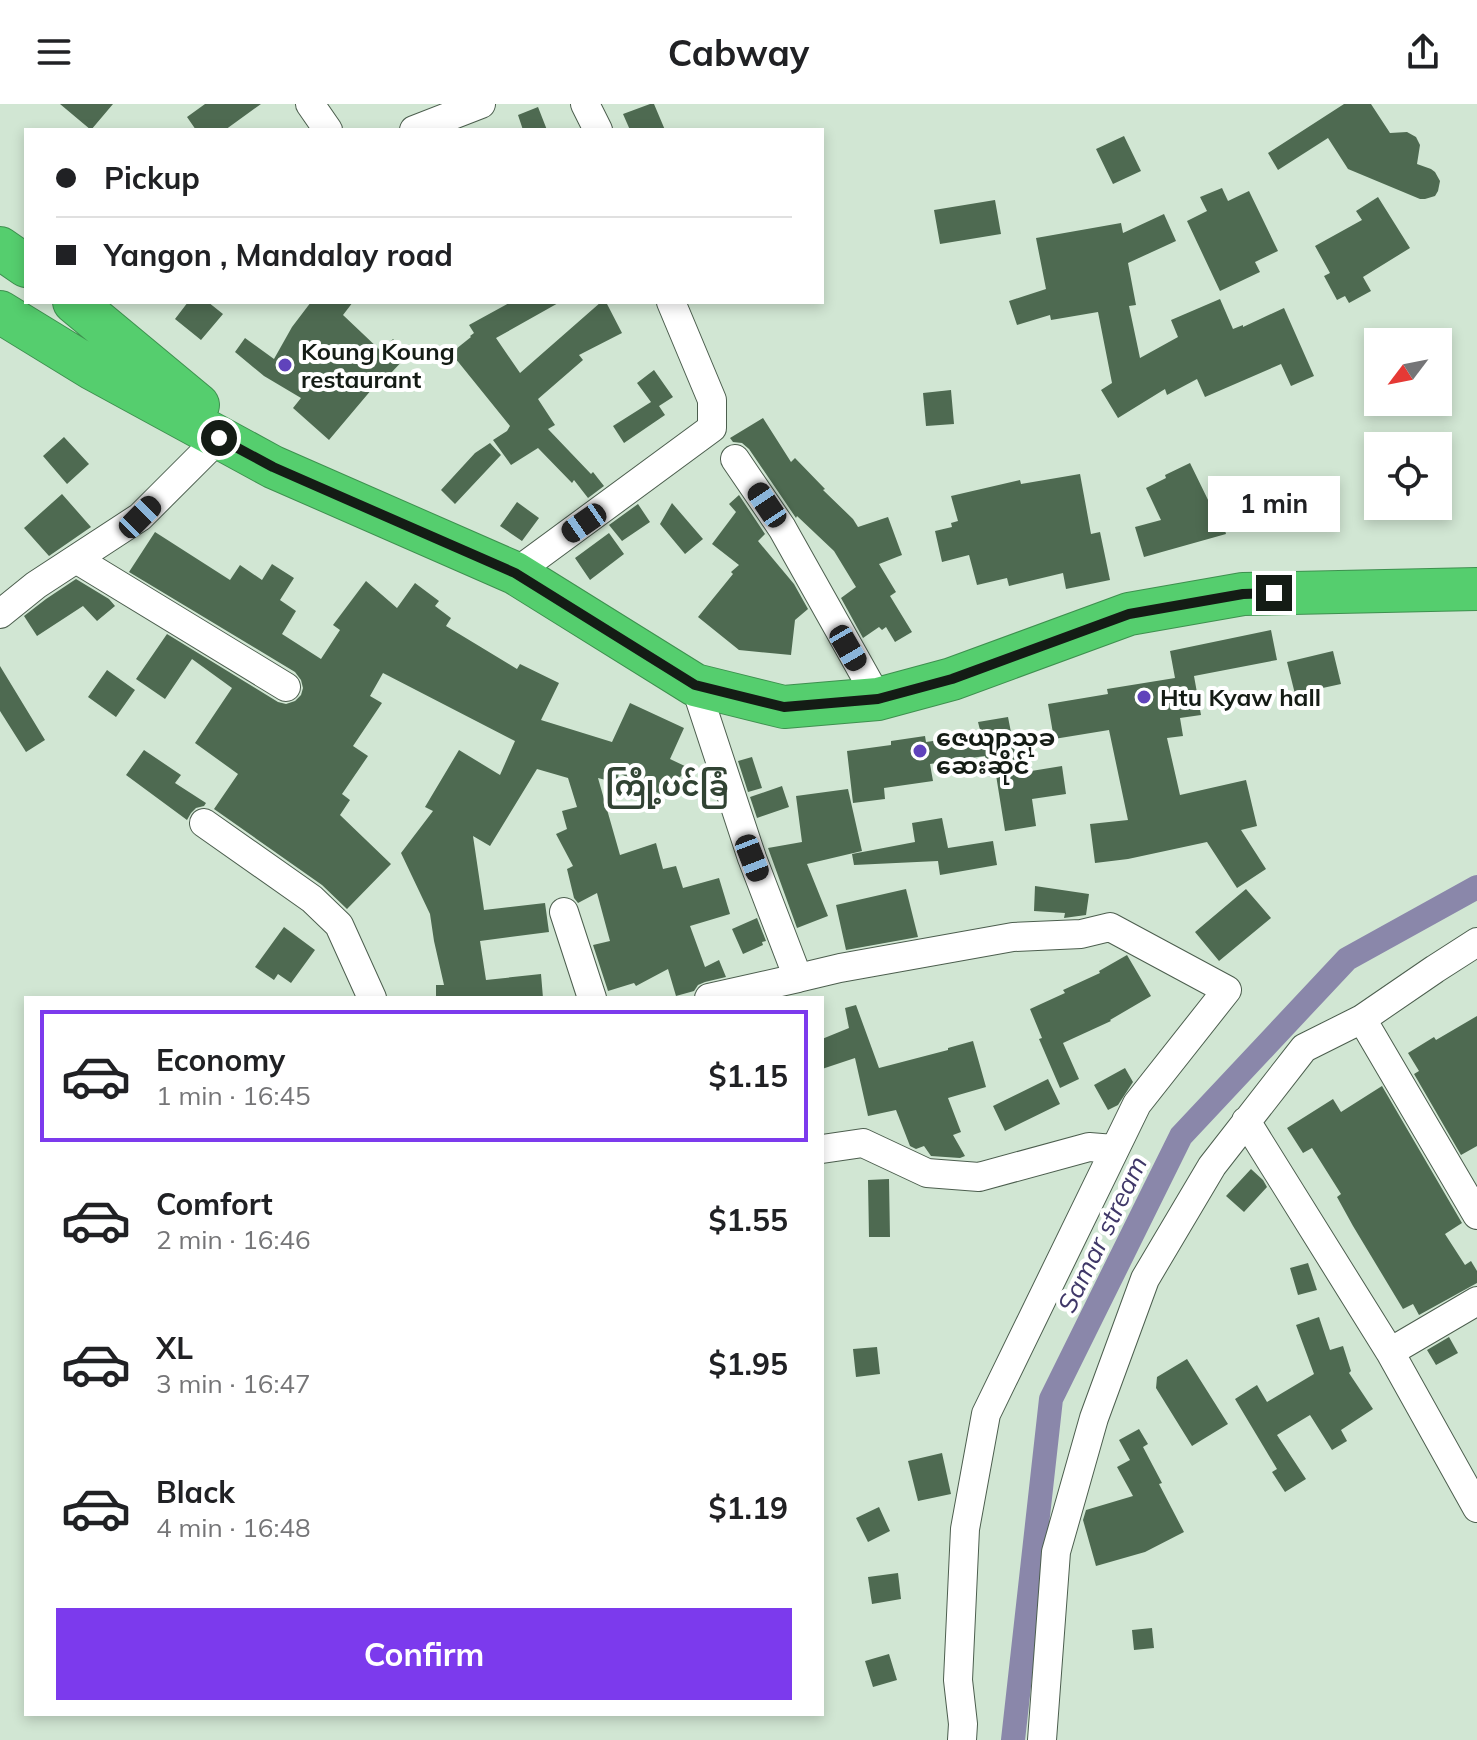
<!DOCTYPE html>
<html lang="en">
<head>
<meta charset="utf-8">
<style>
	:root { --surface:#fff; --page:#f6f6f6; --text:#202124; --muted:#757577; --line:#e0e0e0; --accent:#7c3aed }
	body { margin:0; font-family:Mulish,"Noto Sans Myanmar",sans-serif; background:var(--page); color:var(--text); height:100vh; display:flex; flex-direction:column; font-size:30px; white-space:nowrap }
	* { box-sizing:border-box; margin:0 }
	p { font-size:26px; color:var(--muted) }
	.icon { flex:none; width:44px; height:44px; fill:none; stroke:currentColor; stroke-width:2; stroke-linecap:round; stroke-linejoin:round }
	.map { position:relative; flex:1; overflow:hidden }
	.side { position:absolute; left:24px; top:892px; width:800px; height:720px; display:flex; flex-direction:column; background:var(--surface); border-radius:0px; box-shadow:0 4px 12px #0003 }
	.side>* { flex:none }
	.hud { position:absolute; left:24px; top:24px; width:800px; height:176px; border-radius:0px; box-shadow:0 4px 12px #0003; display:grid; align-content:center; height:176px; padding:0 32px; background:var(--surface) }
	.needle { width:52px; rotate:238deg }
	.tools { position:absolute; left:1364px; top:224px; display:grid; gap:16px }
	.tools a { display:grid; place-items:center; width:88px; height:88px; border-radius:0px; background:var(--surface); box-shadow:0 4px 12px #0003; font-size:40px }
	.end { position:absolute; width:36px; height:36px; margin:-18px; border:10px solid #141c15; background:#fff; box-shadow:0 0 0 4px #fff }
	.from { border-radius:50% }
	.bubble { position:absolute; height:56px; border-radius:0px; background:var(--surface); box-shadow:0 4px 12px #0003; font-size:26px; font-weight:700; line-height:56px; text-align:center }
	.car { position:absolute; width:24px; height:48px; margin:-24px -12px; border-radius:10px; box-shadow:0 0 6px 2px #0007; background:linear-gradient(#222 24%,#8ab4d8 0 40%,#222 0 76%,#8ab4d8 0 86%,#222 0) }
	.hud b { display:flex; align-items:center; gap:28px; height:76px; font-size:30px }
	.hud b+b { border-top:2px solid var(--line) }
	.hud i { width:20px; height:20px; background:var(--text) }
	ul { padding:14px 0 0; list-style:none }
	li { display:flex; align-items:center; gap:24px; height:132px; margin:0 16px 12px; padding:0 16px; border:4px solid transparent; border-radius:0px }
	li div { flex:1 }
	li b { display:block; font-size:30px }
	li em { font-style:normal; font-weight:700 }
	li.selected { border-color:var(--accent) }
	li>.icon { width:72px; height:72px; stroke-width:1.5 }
	.cta { display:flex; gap:16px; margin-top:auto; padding:16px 32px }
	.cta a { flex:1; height:92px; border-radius:0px; background:var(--accent); color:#fff; font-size:32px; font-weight:700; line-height:92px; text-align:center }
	header { display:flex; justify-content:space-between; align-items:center; height:104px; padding:0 32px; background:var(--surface); font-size:36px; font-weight:700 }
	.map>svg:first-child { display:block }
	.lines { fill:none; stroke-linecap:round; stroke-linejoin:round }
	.canal { stroke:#8a87aa; stroke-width:24 }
	.building { fill:#4e6a51 }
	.minor-casing { stroke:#4c5e4e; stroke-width:30 }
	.highway-casing { stroke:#3e904f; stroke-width:44 }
	.minor { stroke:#fff; stroke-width:28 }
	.highway { stroke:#55ce6e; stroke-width:42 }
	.route { stroke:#141c15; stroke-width:10 }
	.poi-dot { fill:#6043bb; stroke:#fff; stroke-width:3 }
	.labels { text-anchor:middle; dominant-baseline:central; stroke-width:8; stroke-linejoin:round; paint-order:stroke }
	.poi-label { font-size:24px; font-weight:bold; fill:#141c15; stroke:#fff; text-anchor:start }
	.water-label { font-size:26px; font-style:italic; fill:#3f3768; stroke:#fff }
	.quarter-label { font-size:28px; font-weight:bold; fill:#314333; stroke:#fff }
</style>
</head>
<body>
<header><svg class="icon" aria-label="menu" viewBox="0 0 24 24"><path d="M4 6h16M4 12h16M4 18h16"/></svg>Cabway<svg class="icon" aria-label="share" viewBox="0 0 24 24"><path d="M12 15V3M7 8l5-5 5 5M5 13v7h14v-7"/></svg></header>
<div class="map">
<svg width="1477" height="1636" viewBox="0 0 1477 1636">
	<rect width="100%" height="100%" fill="#d1e6d3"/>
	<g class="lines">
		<path class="canal" d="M1013 1636 1051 1295 1181 1032 1347 855 1477 783"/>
	</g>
	<path class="building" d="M60 0H113L91 26Z
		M205 0H261L225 26H196L187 13Z
		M650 0H654L665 26H630L623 10Z
		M1344 0H1371L1390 29 1407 28 1416 33 1420 41 1417 60 1431 65 1435 68 1440 77 1438 87 1435 92 1425 95H1420L1348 65 1328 34 1278 66 1268 49Z
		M538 3 547 26H523L518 11Z
		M1124 32 1141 67 1113 80 1096 45Z
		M1222 84 1228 97 1249 87 1278 147 1255 158 1260 168 1220 187 1187 117 1207 107 1200 93Z
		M1378 93 1410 144 1363 173 1371 187 1349 199 1345 192 1337 196 1324 172 1330 169 1315 142 1362 116 1356 107Z
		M995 96 1001 130 940 140 934 106Z
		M1164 110 1176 137 1128 159 1136 201 1129 202 1140 254 1178 233 1171 216 1220 195 1233 225 1243 221V223L1284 204 1314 272 1291 282 1281 260 1205 293 1197 275 1167 291 1165 285 1118 314 1101 286 1112 279 1098 208 1051 216 1050 211 1017 221 1009 197 1046 185 1036 134 1121 119 1123 129Z
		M188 198H208L223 210 201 236 175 215Z
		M311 198H353L343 211 381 247 393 235 408 251 374 287 372 285 329 336 293 304 301 294 264 272 235 248 245 234 274 255 292 223Z
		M511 198H560L496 234 520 269 601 198H606L622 229 579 251 583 256 538 295 555 321 548 325 591 370 593 368 604 382 588 394 574 376 572 379 538 344 511 361 493 336 507 327 510 322 451 249 471 233 470 232 474 229 469 221Z
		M654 266 673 293 659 302 665 311 624 339 613 322 651 298 637 279Z
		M951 286 954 320 926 322 923 289Z
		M763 314 791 358 795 354 825 385 823 386 853 415 858 423 888 413 902 451 879 460 896 488 890 492 912 528 895 538 886 523 882 526 879 523 863 534 841 494 856 483 834 447 797 412 796 414 749 345 742 339 733 338 730 334Z
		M64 333 89 360 67 380 43 352Z
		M490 339 501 351 455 400 441 386 475 349Z
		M1190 359 1211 402 1218 400 1226 430 1144 453 1135 423 1161 416 1146 384 1166 374 1165 371Z
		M1080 370 1091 430 1100 428 1110 476 1066 485 1063 469 1009 482 1007 474 977 481 969 451 942 458 935 427 952 423 951 419 958 417 951 392 1020 376 1021 380Z
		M62 390 91 423 49 452 24 424Z
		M739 391 765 430 758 437 794 480 808 505 795 516 791 551 739 546 698 513 733 470 731 468 739 461 712 440 736 408 729 400Z
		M517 398 539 414 522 437 500 422Z
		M672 399 703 435 685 450 660 420Z
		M638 400 650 418 622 437 609 421Z
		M155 428 230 476 240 461 262 476 272 460 294 474 280 496 296 507 282 530 321 555 340 526 333 521 366 477 397 504 415 479 439 497 435 502 451 514 446 522 517 565 520 560 559 579 541 616 612 638 630 599 684 624 670 655 689 664 662 691 619 669 617 679 598 674 620 751 656 739 663 765 676 762 683 784 719 774 730 810 690 822 705 863 719 856 726 873 705 878 698 881 694 887 676 892 668 865 636 882 634 879 608 887 593 841 610 837 597 789 578 799 574 794 567 765 573 762 556 730 567 725 562 707 577 703 568 674 537 665 490 742 473 732 484 806 545 799 549 828 480 837 486 876 541 870 543 894H436V881H444L434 837 430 810 401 749 433 707 425 703 459 646 500 671 515 637 383 569 370 592 382 599 353 642 368 652 342 690 350 696 340 711 391 760 347 805 322 781 214 705 238 670 195 639 232 584 192 555 165 595 136 575 167 530 278 598 286 600 295 597 301 591 303 584 301 576 295 568 129 468Z
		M609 429 624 450 590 476 575 454Z
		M76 475 109 495 115 502 97 517 83 502 37 532 24 512 46 495Z
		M1271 526 1277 556 1194 572 1201 611 1180 614 1183 632 1167 634 1180 691 1246 676 1257 722 1241 726 1266 765 1237 784 1207 738 1128 755 1095 759 1090 720 1128 716 1109 626 1054 635 1048 600 1108 590 1107 585 1175 574 1170 547Z
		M1333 547 1341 580 1295 590 1287 558Z
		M0 562 45 636 26 648 0 607Z
		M107 566 135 586 116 613 88 593Z
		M1008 613 1019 669 1062 662 1066 690 1032 695 1036 722 1005 727 996 671 989 673 985 652 930 660 933 677 884 684 885 695 853 699 847 647 891 641V637L925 632 926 638 981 630 978 618Z
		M144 646 181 671 175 679 206 699 204 702 196 704 191 709 187 716 126 671Z
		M752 653 762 684 748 688 738 657Z
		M782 682 789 703 757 714 750 693Z
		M848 685 862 747 807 760 828 812 797 824 768 744 802 738 796 692Z
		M942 714 948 744 993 737 997 761 940 771 938 757 854 761 852 750 915 738 912 719Z
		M1035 782 1089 790 1086 811 1064 814 1065 809 1034 807Z
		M906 785 918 833 846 846 836 801Z
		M1246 785 1271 814 1219 857 1195 828Z
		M757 814 766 837 762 838 763 841 743 850 732 825Z
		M284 823 315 846 291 879 278 870 274 876 255 863Z
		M1127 851 1151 892 1110 916 1111 917 1063 939 1079 975 1060 984 1039 935 1042 934 1030 905 1065 889 1063 886 1100 869 1099 867Z
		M856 901 879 964 948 946V944L973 937 986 983 948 994 961 1028 953 1031 965 1052 960 1054 931 1052 924 1042 916 1045 910 1042 896 1006 868 1012 855 954 822 965V935L849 924 845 904Z
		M1477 912V1042L1461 1051 1414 970 1419 967 1408 949 1434 933 1436 936Z
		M1125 964 1133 978 1118 1001 1108 1006 1094 981Z
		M1048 975 1060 1000 1005 1027 993 1002Z
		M1382 982 1462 1119 1445 1130 1465 1161 1471 1157 1477 1167V1179L1419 1211 1413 1200 1403 1205 1353 1122 1337 1093 1341 1090 1312 1044 1303 1049 1287 1024 1333 995 1341 1008Z
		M1251 1065 1263 1076 1267 1083 1244 1108 1226 1092Z
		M889 1075 890 1133H869L868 1076Z
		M1308 1159 1317 1186 1298 1191 1290 1164Z
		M1319 1213 1330 1246 1343 1242 1351 1267 1349 1269 1373 1305 1341 1326 1347 1337 1332 1346 1310 1311 1277 1331 1306 1375 1285 1388 1272 1368 1277 1365 1235 1295 1257 1281 1267 1298 1314 1270 1296 1221Z
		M1449 1233 1458 1249 1436 1261 1427 1246Z
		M877 1243 880 1270 856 1273 853 1245Z
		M1187 1255 1228 1320 1192 1342 1156 1284 1157 1273Z
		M1139 1325 1148 1340 1143 1343 1162 1379 1159 1380 1184 1428 1145 1448 1096 1462 1083 1416 1086 1406 1133 1392 1117 1363 1130 1356 1119 1336Z
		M942 1349 951 1390 918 1397 908 1357Z
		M879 1403 890 1427 868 1438 856 1414Z
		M898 1469 901 1495 872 1500 868 1473Z
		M1152 1524 1154 1544 1134 1546 1132 1526Z
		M889 1550 897 1576 873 1583 865 1557Z"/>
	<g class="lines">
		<g class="minor-casing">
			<path id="minor" d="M310 0 328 26
				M585 0 598 26
				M414 26 481 0
				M735 355 782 424 878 595
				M76 455 286 583
				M515 469 712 324V296L671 198
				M0 510 36 481 140 413 219 334
				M695 581 752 754 798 874 840 864 1013 833 1081 830 1110 823 1227 886 1137 1000 986 1310 965 1425 958 1576 963 1620 962 1636
				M204 719 312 795 339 821 372 894
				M564 808 592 894
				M709 894 798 874
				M1362 915 1477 1111
				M1246 1017 1390 1248 1477 1404
				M822 1045 863 1039 927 1069 979 1073 1089 1043 1114 1045
				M1390 1248 1477 1197
				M1042 1636 1056 1448 1094 1314 1145 1175 1212 1062 1304 944 1362 915 1435 865 1477 838"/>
		</g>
		<g class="highway-casing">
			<path id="highway" d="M0 144 26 162
				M74 198 198 301
				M0 208 93 265 273 363 515 469 695 581 784 603 878 595 952 575 1129 510 1243 490 1477 485"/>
		</g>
		<use href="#minor" class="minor"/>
		<use href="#highway" class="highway"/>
	</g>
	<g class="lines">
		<path class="route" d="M219 334 273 363 515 469 695 581 784 603 878 595 952 575 1129 510 1243 490 1274 489"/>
	</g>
	<g class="poi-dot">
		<circle cx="285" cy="261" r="8"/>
		<circle cx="1144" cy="593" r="8"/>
		<circle cx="920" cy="647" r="8"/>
	</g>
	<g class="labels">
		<g class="poi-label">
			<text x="301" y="247">Koung Koung<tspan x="301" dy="28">restaurant</tspan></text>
			<text x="1160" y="593">Htu Kyaw hall</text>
			<text x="936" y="633">ဇေယျာသုခ<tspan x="936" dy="28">ဆေးဆိုင်</tspan></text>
		</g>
		<g class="water-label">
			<text transform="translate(1102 1130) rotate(-64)">Samar stream</text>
		</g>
		<g class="quarter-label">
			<text x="667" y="681">ကြို့ပင်ခြံ</text>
		</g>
	</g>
</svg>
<div class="tools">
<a><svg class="needle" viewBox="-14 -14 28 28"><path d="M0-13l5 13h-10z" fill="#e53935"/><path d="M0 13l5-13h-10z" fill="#757577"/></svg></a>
<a><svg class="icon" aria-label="locate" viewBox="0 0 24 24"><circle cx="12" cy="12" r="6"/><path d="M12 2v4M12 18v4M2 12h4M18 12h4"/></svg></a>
</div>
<i class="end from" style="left:219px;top:334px"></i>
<i class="end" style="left:1274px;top:489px"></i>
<div class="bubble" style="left:1208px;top:372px;width:132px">1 min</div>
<i class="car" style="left:767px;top:401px;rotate:326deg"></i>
<i class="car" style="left:140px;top:413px;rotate:45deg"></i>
<i class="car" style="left:584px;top:419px;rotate:235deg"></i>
<i class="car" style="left:848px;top:544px;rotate:150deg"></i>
<i class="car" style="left:752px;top:754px;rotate:159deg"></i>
<div class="hud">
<b><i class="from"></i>Pickup</b>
<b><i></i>Yangon , Mandalay road</b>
</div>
<section class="side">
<ul>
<li class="selected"><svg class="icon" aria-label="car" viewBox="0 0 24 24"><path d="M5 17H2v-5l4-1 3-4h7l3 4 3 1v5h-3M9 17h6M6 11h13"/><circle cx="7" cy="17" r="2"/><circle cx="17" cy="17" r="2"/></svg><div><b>Economy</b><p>1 min · 16:45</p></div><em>$1.15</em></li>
<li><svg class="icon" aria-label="car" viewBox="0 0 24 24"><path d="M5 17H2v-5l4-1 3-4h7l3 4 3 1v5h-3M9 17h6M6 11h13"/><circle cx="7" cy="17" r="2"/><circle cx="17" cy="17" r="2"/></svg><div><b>Comfort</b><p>2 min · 16:46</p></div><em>$1.55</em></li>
<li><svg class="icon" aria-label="car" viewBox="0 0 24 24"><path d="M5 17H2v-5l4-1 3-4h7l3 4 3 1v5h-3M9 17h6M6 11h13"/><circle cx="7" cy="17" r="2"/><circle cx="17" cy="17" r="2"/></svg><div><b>XL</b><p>3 min · 16:47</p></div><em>$1.95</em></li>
<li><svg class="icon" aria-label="car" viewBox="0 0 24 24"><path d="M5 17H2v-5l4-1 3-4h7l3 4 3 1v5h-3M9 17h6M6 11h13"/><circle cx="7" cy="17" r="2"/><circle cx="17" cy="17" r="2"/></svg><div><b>Black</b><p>4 min · 16:48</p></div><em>$1.19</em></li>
</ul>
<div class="cta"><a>Confirm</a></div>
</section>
</div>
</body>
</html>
